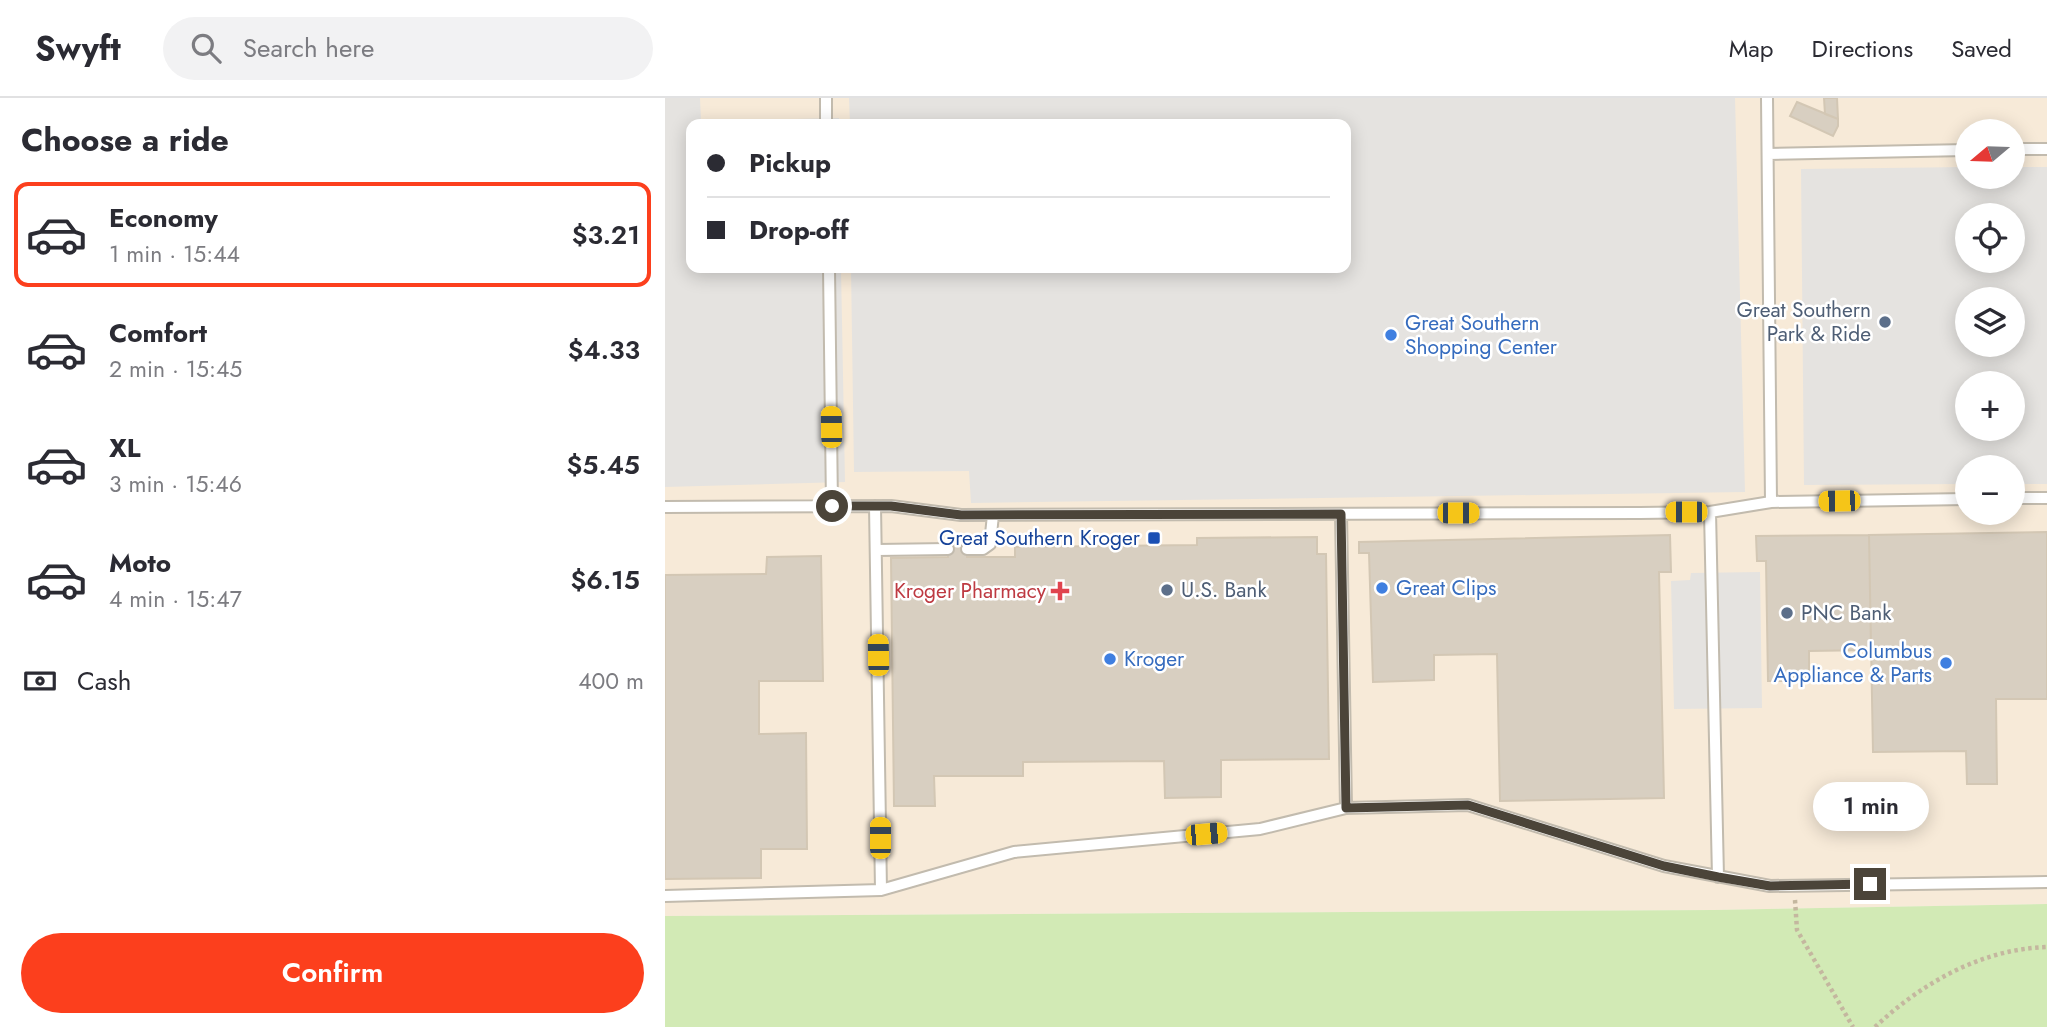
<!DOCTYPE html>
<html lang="en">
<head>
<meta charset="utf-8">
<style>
	:root { --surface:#fff; --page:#f2f2f3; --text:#2b2b33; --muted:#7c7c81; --line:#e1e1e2; --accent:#fc3f1d }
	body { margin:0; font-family:Jost,sans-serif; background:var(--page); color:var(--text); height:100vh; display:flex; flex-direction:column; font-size:26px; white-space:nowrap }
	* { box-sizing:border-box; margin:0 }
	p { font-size:23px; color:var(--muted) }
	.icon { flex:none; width:38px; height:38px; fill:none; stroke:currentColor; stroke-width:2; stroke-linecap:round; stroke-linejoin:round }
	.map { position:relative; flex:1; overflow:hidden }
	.side { display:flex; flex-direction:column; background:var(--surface); width:665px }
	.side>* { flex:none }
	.hud { position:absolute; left:21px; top:21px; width:665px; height:154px; border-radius:14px; box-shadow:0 4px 18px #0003; display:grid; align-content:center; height:154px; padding:0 21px; background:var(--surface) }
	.needle { width:46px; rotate:251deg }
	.controls { position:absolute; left:1290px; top:21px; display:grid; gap:14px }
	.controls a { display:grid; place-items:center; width:70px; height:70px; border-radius:50%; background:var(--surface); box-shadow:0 4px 18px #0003; font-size:35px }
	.end { position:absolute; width:32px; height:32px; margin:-16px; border:9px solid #4b4439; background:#fff; box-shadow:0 0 0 4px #fff }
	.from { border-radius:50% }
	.bubble { position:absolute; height:49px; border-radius:24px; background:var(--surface); box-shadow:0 4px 18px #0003; font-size:23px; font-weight:600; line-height:49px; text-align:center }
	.car { position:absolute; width:21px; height:42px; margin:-21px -10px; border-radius:9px; box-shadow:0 0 5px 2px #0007; background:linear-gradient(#f5c518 24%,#345 0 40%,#f5c518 0 76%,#345 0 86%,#f5c518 0) }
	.hud b { display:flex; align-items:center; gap:24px; height:66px; font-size:26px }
	.hud b+b { border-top:2px solid var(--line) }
	.hud i { width:18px; height:18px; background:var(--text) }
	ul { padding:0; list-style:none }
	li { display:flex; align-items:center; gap:21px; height:105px; margin:0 14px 10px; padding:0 7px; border:4px solid transparent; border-radius:14px }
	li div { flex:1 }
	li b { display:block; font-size:26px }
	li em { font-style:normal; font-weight:600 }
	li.active { border-color:var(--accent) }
	li>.icon { width:63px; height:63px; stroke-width:1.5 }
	h2 { padding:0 21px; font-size:32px; line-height:84px }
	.pay { display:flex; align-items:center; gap:18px; height:77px; padding:0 21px; font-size:26px }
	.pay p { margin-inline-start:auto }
	.action { display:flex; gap:14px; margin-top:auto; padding:14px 21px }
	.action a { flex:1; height:80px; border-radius:42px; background:var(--accent); color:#fff; font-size:28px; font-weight:600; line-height:80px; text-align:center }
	header { display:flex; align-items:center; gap:42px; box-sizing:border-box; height:98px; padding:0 35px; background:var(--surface); border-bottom:2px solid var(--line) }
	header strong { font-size:33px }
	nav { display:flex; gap:38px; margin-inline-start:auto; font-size:24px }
	.search { width:490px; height:63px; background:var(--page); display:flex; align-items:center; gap:18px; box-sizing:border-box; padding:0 24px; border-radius:38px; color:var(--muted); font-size:26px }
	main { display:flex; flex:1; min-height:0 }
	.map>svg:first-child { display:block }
	.commercial { fill:#f7ead8; fill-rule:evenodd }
	.green { fill:#d2eab5 }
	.parking { fill:#e5e3e0; fill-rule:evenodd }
	.building { fill:#d8cfc1; stroke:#d3c7b4; stroke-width:2 }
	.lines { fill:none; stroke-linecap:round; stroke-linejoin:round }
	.service-casing { stroke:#c2bbae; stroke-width:14 }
	.path { stroke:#c4b79f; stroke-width:4.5; stroke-dasharray:3.5 3.5; stroke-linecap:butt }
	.service { stroke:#fff; stroke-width:10 }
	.route { stroke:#4b4439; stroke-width:9 }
	.service-dot { fill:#5c6f8a; stroke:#fff; stroke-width:2.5 }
	.shop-dot { fill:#3f7fe0; stroke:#fff; stroke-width:2.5 }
	.transit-dot { fill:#1a4fb4; stroke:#fff; stroke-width:2.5 }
	.health-dot { fill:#e0444e; stroke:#fff; stroke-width:2.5 }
	.labels { text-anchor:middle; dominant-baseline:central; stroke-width:5; stroke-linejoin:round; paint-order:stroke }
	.service-label { font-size:21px; fill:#4e5e75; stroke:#fff; text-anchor:start }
	.shop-label { font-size:21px; fill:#366cbe; stroke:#fff; text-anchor:start }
	.transit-label { font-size:21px; fill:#164399; stroke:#fff; text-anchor:end }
	.health-label { font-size:21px; fill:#be3a42; stroke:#fff; text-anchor:end }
</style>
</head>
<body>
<header>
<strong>Swyft</strong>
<div class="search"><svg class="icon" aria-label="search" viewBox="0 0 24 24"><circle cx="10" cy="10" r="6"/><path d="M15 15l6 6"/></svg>Search here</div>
<nav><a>Map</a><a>Directions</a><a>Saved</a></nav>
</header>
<main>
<section class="side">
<h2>Choose a ride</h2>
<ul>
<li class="active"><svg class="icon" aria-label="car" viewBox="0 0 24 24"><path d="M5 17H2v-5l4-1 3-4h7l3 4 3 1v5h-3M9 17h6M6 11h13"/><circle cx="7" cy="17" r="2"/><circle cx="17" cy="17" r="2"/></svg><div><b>Economy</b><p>1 min · 15:44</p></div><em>$3.21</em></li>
<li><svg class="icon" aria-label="car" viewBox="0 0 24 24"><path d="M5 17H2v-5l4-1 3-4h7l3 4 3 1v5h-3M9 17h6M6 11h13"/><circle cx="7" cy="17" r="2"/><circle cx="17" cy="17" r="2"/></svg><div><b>Comfort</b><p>2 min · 15:45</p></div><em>$4.33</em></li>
<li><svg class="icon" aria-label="car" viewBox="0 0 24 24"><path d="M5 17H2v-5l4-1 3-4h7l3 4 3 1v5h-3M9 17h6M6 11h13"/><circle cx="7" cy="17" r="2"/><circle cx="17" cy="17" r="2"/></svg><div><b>XL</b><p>3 min · 15:46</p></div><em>$5.45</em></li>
<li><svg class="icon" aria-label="car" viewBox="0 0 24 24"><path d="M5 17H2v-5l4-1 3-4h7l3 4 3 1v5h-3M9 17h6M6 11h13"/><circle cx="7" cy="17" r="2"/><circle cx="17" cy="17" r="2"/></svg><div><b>Moto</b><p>4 min · 15:47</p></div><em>$6.15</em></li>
</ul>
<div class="pay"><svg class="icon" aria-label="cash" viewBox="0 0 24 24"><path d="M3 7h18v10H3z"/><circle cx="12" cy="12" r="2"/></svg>Cash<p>400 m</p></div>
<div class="action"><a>Confirm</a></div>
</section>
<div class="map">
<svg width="1382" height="929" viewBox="0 0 1382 929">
	<rect width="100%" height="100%" fill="#f6f3ec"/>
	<path class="commercial" d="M0 0H1382V806L1049 812 0 818ZM26 26H681V170H26ZM1302 33H1348V79H1302ZM1302 117H1348V163H1302ZM1302 201H1348V247H1302ZM1302 285H1348V331H1302ZM1302 369H1348V415H1302Z"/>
	<path class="green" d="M1382 806V929H0V818L1049 812Z"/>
	<path class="parking" d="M0 0H35L36 23 174 20V26H26V170H176L180 384 0 389Z
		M184 0H1070L1080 394 306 405 304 373 189 374 186 170H681V26H185Z
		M1302 69V79H1348V69H1382V386H1348V369H1302V386L1139 387 1136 71ZM1302 117H1348V163H1302ZM1302 201H1348V247H1302ZM1302 285H1348V331H1302Z
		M1095 474 1097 610 1009 611 1006 483 1025 482 1026 475Z"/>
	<path class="building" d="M1159 0H1172L1173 21 1160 16Z
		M1132 4 1173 21V28L1168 38 1125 18Z
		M1382 434V601H1331L1332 686H1302L1301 653 1208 654 1204 437Z
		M1005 437 1006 474H994L999 700 835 703 832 556 769 557V582L708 584 704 455H694V444Z
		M1204 437 1206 552 1144 553V583H1103L1101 463H1092L1091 438Z
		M652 439V456H661L664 661 556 662V699L500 700 499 663 358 664V678H269L270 708H229L226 460 283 459V443H302V459H350V449L532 447V440Z
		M156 458 158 583H94V636L141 635 142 751H96V780L0 781V477L101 476 102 459Z"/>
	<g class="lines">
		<g class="service-casing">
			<path id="service" d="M161 0V26
				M1102 0 1106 404
				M1348 51H1382
				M1103 56 1302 52
				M164 170 167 408
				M1348 400H1382
				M210 408 216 792
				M0 409 226 408 296 417 975 415 1045 414 1106 404 1302 401
				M1045 414 1053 779
				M676 416 681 710
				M302 451H318L325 446 328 417
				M212 452 283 451
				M0 798 216 792 349 754 595 731 681 710 803 707 999 768 1105 788 1382 784"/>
		</g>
		<path class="path" d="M1130 802 1132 832 1188 929
			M1210 929C1257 885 1316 851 1382 849"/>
		<use href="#service" class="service"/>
	</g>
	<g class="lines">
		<path class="route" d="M167 408H226L296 417 676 416 681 710 803 707 999 768 1053 779 1105 788 1205 786"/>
	</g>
	<g class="service-dot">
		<circle cx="1220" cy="224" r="7"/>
		<circle cx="502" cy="492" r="7"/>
		<circle cx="1122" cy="515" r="7"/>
	</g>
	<g class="shop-dot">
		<circle cx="726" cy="237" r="7"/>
		<circle cx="717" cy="490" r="7"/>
		<circle cx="445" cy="561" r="7"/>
		<circle cx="1281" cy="565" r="7"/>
	</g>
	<rect class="transit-dot" x="482" y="433" width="14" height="14" rx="3.5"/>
	<path class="health-dot" d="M391.5 482.5h7v7h7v7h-7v7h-7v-7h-7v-7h7z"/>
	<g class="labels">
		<g class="service-label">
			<text x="1206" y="212" text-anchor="end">Great Southern<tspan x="1206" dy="24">Park &amp; Ride</tspan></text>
			<text x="516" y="492">U.S. Bank</text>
			<text x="1136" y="515">PNC Bank</text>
		</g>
		<g class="shop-label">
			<text x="740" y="225">Great Southern<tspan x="740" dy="24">Shopping Center</tspan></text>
			<text x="731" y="490">Great Clips</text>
			<text x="1267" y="553" text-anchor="end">Columbus<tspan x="1267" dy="24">Appliance &amp; Parts</tspan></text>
			<text x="459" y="561">Kroger</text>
		</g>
		<g class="transit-label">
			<text x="475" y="440">Great Southern Kroger</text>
		</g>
		<g class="health-label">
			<text x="381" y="493">Kroger Pharmacy</text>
		</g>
	</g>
</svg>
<div class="controls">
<a><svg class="needle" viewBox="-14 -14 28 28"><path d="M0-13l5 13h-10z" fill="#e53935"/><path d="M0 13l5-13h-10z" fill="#7c7c81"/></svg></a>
<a><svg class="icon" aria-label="locate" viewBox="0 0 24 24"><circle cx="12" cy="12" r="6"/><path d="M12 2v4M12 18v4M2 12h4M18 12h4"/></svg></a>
<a><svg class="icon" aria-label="layers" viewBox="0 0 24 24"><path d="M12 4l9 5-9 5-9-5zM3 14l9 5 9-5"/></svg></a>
<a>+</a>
<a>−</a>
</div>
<i class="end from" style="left:167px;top:408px"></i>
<i class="end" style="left:1205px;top:786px"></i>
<div class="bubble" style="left:1148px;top:684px;width:116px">1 min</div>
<i class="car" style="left:166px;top:329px;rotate:359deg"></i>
<i class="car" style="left:1174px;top:403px;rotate:269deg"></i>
<i class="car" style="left:1021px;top:414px;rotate:270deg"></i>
<i class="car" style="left:793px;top:415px;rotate:90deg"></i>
<i class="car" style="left:213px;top:557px;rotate:359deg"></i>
<i class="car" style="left:541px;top:736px;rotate:85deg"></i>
<i class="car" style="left:215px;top:740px;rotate:0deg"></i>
<div class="hud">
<b><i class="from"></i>Pickup</b>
<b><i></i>Drop-off</b>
</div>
</div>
</main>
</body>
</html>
